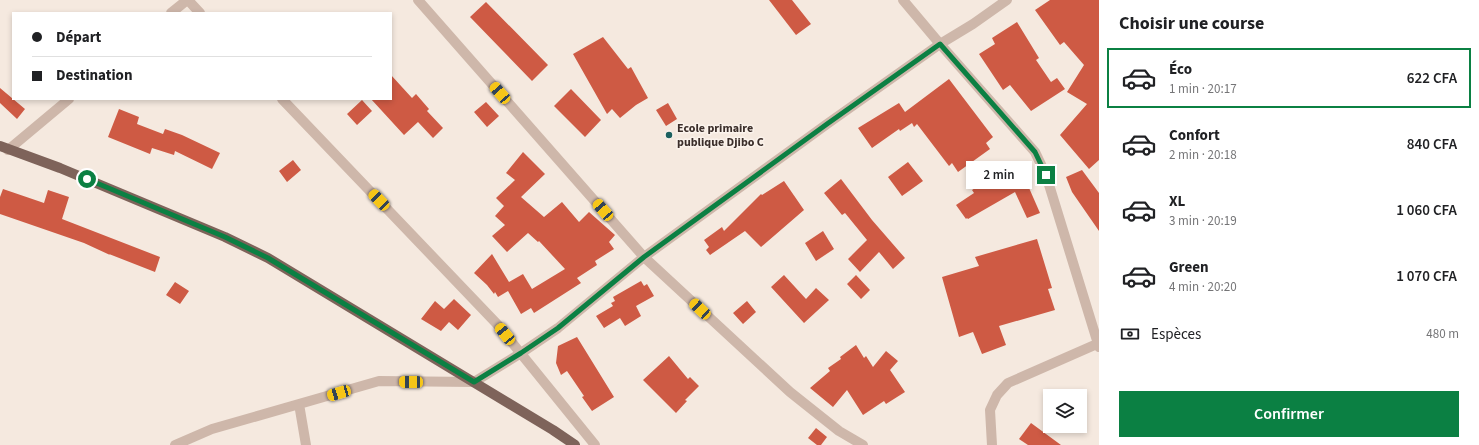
<!DOCTYPE html>
<html lang="fr">
<head>
<meta charset="utf-8">
<style>
	:root { --surface:#fff; --page:#f6f6f6; --text:#202124; --muted:#757577; --line:#e0e0e0; --accent:#0b8043 }
	body { margin:0; font-family:"Source Sans 3",sans-serif; background:var(--page); color:var(--text); height:100vh; display:flex; flex-direction:column; font-size:15px; white-space:nowrap }
	* { box-sizing:border-box; margin:0 }
	p { font-size:13px; color:var(--muted) }
	.icon { flex:none; width:22px; height:22px; fill:none; stroke:currentColor; stroke-width:2; stroke-linecap:round; stroke-linejoin:round }
	.map { position:relative; flex:1; overflow:hidden }
	.panel { display:flex; flex-direction:column; background:var(--surface); width:380px }
	.panel>* { flex:none }
	.guide { position:absolute; left:12px; top:12px; width:380px; height:88px; border-radius:0px; box-shadow:0 2px 6px #0003; display:grid; align-content:center; height:88px; padding:0 20px; background:var(--surface) }
	.controls { position:absolute; left:1043px; top:389px; display:grid; gap:8px }
	.controls a { display:grid; place-items:center; width:44px; height:44px; border-radius:0px; background:var(--surface); box-shadow:0 2px 6px #0003; font-size:20px }
	.end { position:absolute; width:18px; height:18px; margin:-9px; border:5px solid #0b8043; background:#fff; box-shadow:0 0 0 2px #fff }
	.from { border-radius:50% }
	.bubble { position:absolute; height:28px; border-radius:0px; background:var(--surface); box-shadow:0 2px 6px #0003; font-size:13px; font-weight:600; line-height:28px; text-align:center }
	.car { position:absolute; width:12px; height:24px; margin:-12px -6px; border-radius:5px; box-shadow:0 0 3px 1px #0007; background:linear-gradient(#f5c518 24%,#345 0 40%,#f5c518 0 76%,#345 0 86%,#f5c518 0) }
	.guide b { display:flex; align-items:center; gap:14px; height:38px; font-size:15px }
	.guide b+b { border-top:1px solid var(--line) }
	.guide i { width:10px; height:10px; background:var(--text) }
	ul { padding:0; list-style:none }
	li { display:flex; align-items:center; gap:12px; height:60px; margin:0 8px 6px; padding:0 12px; border:2px solid transparent; border-radius:0px }
	li div { flex:1 }
	li b { display:block; font-size:15px }
	li em { font-style:normal; font-weight:600 }
	li.on { border-color:var(--accent) }
	li>.icon { width:36px; height:36px; stroke-width:1.5 }
	h2 { padding:0 20px; font-size:18px; line-height:48px }
	.pay { display:flex; align-items:center; gap:10px; height:44px; padding:0 20px; font-size:15px }
	.pay p { margin-inline-start:auto }
	.primary-button { display:flex; gap:8px; margin-top:auto; padding:8px 20px }
	.primary-button a { flex:1; height:46px; border-radius:0px; background:var(--accent); color:#fff; font-size:16px; font-weight:600; line-height:46px; text-align:center }
	main { display:flex; flex:1; min-height:0 }
	.map>svg:first-child { display:block }
	.building { fill:#ce5a44 }
	.lines { fill:none; stroke-linecap:round; stroke-linejoin:round }
	.minor { stroke:#ceb7aa; stroke-width:10 }
	.primary { stroke:#7e635a; stroke-width:10 }
	.route { stroke:#0b8043; stroke-width:5 }
	.poi-dot { fill:#1c605f; stroke:#fbf3ec; stroke-width:1.5 }
	.labels { text-anchor:middle; dominant-baseline:central; stroke-width:3; stroke-linejoin:round; paint-order:stroke }
	.poi-label { font-size:12px; font-weight:bold; fill:#3b2e2a; stroke:#fbf3ec; text-anchor:start }
</style>
</head>
<body>
<main>
<div class="map">
<svg width="1099" height="445" viewBox="0 0 1099 445">
	<rect width="100%" height="100%" fill="#f5e9df"/>
	<path class="building" d="M769 0H792L811 24 796 35Z
		M1050 0H1099V160L1089 169 1060 135 1087 104 1067 92 1084 65 1064 42 1060 45 1035 10Z
		M486 2 548 65 532 81 470 17Z
		M1017 22 1039 58 1036 60 1051 82 1057 78 1065 89 1031 111 1010 85 1003 90 979 54 995 44 992 38Z
		M603 37 628 69 631 67 648 98 636 105 620 118 612 109 607 114 573 54Z
		M391 75 412 98 416 94 429 109 427 111 443 128 433 138 418 122 404 135 371 99H391Z
		M949 79 993 137 986 143 990 149 958 172 952 163 949 166 917 124 914 127 912 123 900 131 899 129 872 148 858 128 899 103 905 112Z
		M0 88 25 109 17 119 0 103Z
		M571 89 601 120 585 137 554 106Z
		M362 100 372 111 357 125 347 114Z
		M486 102 499 116 487 127 474 112Z
		M668 103 677 119 666 126 656 110Z
		M119 109 139 117 137 124 163 134 165 129 182 135 220 153 212 169 175 151 174 155 152 148 150 154 108 137Z
		M523 152 545 174 521 197 544 217 562 202 579 222 589 212 615 235 609 242 614 249 595 261 597 265 577 278 581 283 534 313 531 308 521 314 508 291 498 297 495 292 494 294 487 285 474 273 492 254 509 282 523 274 532 289 565 269 539 241 538 242 528 233 507 252 492 236 505 225 495 216 504 206 496 198 515 180 506 173Z
		M293 160 301 170 287 182 279 171Z
		M908 162 923 181 902 196 888 177Z
		M1015 162 1027 180 1026 181 1040 213 1027 218 1015 192 968 219 967 218 966 219 956 205 974 193 972 190Z
		M1082 170 1099 193V231L1072 192 1066 177Z
		M841 179 872 220 905 258 893 269 879 252 860 272 848 259 867 240 845 213 842 215 824 193Z
		M784 181 804 210 761 247 745 231 710 255 706 250 709 247 704 240 722 227 724 231 761 194 762 195Z
		M3 189 44 203 48 190 69 197 62 219 160 257 155 272 109 254 110 255 84 243 0 214V197Z
		M823 231 834 249 816 261 805 243Z
		M1037 239 1052 288 1048 289 1055 310 999 326 1006 345 982 354 973 332 959 337 942 277 979 266 975 257Z
		M784 275 806 299 816 288 829 300 804 323 771 287Z
		M856 275 870 290 861 299 847 284Z
		M641 281 644 286 647 284 654 296 636 306 641 316 625 326 620 318 604 328 596 316 613 306 611 303 615 301 613 297Z
		M175 282 189 291 180 304 166 295Z
		M454 299 471 315 458 330 449 322 441 331 421 319 435 301 444 309Z
		M747 301 756 312 743 324 733 313Z
		M577 337 614 397 592 411 582 397 584 396 567 371 561 375 556 363 558 346Z
		M856 345 864 358 866 356 873 367 886 351 898 361 890 370 905 392 886 404 884 401 863 415 847 390 833 407 810 388 830 371 828 368 841 359 840 357Z
		M669 356 688 379 690 377 699 386 685 400 687 401 676 413 643 380Z
		M1031 423 1061 445H1028L1019 439Z
		M816 428 827 437 821 445H817L808 438Z"/>
	<g class="lines">
		<path class="minor" d="M188 0 200 13
			M418 0 644 257 790 392 839 431 863 445
			M903 0 940 44 1035 152 1046 175 1099 347
			M171 13 187 0
			M282 99 497 324 595 445
			M8 150 69 99
			M299 404 306 445
			M175 445 212 429 379 381 474 382 521 353 558 328 644 257 827 124 940 44 973 24 1007 0
			M992 445 990 410 997 395 1008 383 1099 343"/>
		<path class="primary" d="M0 146 60 168 225 237 268 258 553 430 575 445"/>
	</g>
	<g class="lines">
		<path class="route" d="M87 179 225 237 268 258 474 382 521 353 558 328 644 257 827 124 940 44 1035 152 1046 175"/>
	</g>
	<circle class="poi-dot" cx="669" cy="135" r="4"/>
	<g class="labels">
		<g class="poi-label">
			<text x="677" y="128">Ecole primaire<tspan x="677" dy="14">publique Djibo C</tspan></text>
		</g>
	</g>
</svg>
<div class="controls">
<a><svg class="icon" aria-label="layers" viewBox="0 0 24 24"><path d="M12 4l9 5-9 5-9-5zM3 14l9 5 9-5"/></svg></a>
</div>
<i class="end from" style="left:87px;top:179px"></i>
<i class="end" style="left:1046px;top:175px"></i>
<div class="bubble" style="left:966px;top:161px;width:66px">2 min</div>
<i class="car" style="left:500px;top:93px;rotate:319deg"></i>
<i class="car" style="left:379px;top:200px;rotate:316deg"></i>
<i class="car" style="left:603px;top:210px;rotate:319deg"></i>
<i class="car" style="left:700px;top:309px;rotate:313deg"></i>
<i class="car" style="left:505px;top:334px;rotate:321deg"></i>
<i class="car" style="left:411px;top:382px;rotate:271deg"></i>
<i class="car" style="left:339px;top:393px;rotate:254deg"></i>
<div class="guide">
<b><i class="from"></i>Départ</b>
<b><i></i>Destination</b>
</div>
</div>
<section class="panel">
<h2>Choisir une course</h2>
<ul>
<li class="on"><svg class="icon" aria-label="car" viewBox="0 0 24 24"><path d="M5 17H2v-5l4-1 3-4h7l3 4 3 1v5h-3M9 17h6M6 11h13"/><circle cx="7" cy="17" r="2"/><circle cx="17" cy="17" r="2"/></svg><div><b>Éco</b><p>1 min · 20:17</p></div><em>622 CFA</em></li>
<li><svg class="icon" aria-label="car" viewBox="0 0 24 24"><path d="M5 17H2v-5l4-1 3-4h7l3 4 3 1v5h-3M9 17h6M6 11h13"/><circle cx="7" cy="17" r="2"/><circle cx="17" cy="17" r="2"/></svg><div><b>Confort</b><p>2 min · 20:18</p></div><em>840 CFA</em></li>
<li><svg class="icon" aria-label="car" viewBox="0 0 24 24"><path d="M5 17H2v-5l4-1 3-4h7l3 4 3 1v5h-3M9 17h6M6 11h13"/><circle cx="7" cy="17" r="2"/><circle cx="17" cy="17" r="2"/></svg><div><b>XL</b><p>3 min · 20:19</p></div><em>1 060 CFA</em></li>
<li><svg class="icon" aria-label="car" viewBox="0 0 24 24"><path d="M5 17H2v-5l4-1 3-4h7l3 4 3 1v5h-3M9 17h6M6 11h13"/><circle cx="7" cy="17" r="2"/><circle cx="17" cy="17" r="2"/></svg><div><b>Green</b><p>4 min · 20:20</p></div><em>1 070 CFA</em></li>
</ul>
<div class="pay"><svg class="icon" aria-label="cash" viewBox="0 0 24 24"><path d="M3 7h18v10H3z"/><circle cx="12" cy="12" r="2"/></svg>Espèces<p>480 m</p></div>
<div class="primary-button"><a>Confirmer</a></div>
</section>
</main>
</body>
</html>
